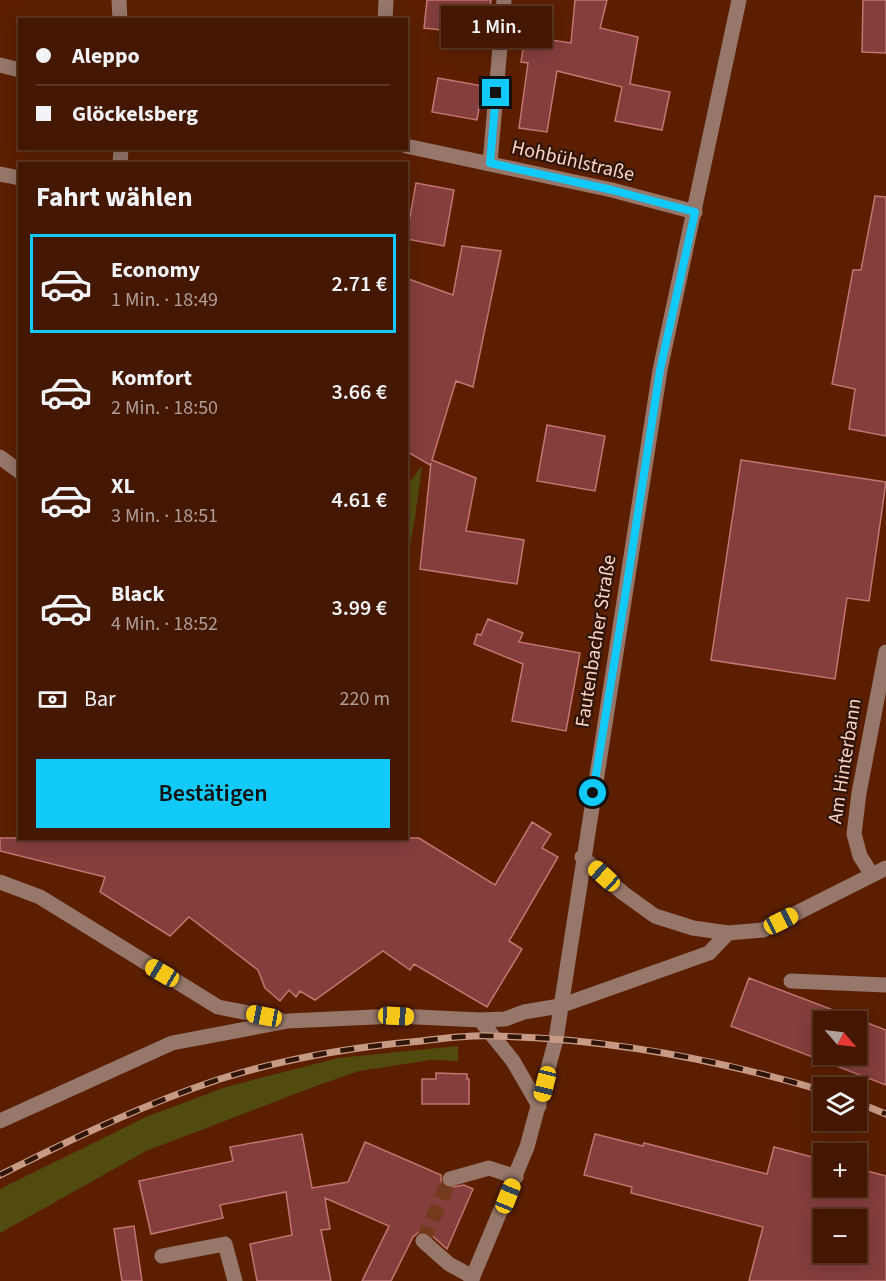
<!DOCTYPE html>
<html lang="de">
<head>
<meta charset="utf-8">
<style>
	:root { --surface:#441700; --page:#4b200a; --text:#f1f3f6; --muted:#af9f99; --line:#5c3622; --accent:#11cafa }
	body { margin:0; font-family:"Source Sans 3",sans-serif; background:var(--page); color:var(--text); height:100vh; display:flex; flex-direction:column; font-size:22px; white-space:nowrap }
	* { box-sizing:border-box; margin:0 }
	p { font-size:20px; color:var(--muted) }
	.icon { flex:none; width:33px; height:33px; fill:none; stroke:currentColor; stroke-width:2; stroke-linecap:round; stroke-linejoin:round }
	.map { position:relative; flex:1; overflow:hidden }
	.sheet { position:absolute; left:18px; top:162px; width:390px; height:678px; display:flex; flex-direction:column; background:var(--surface); border-radius:0px; box-shadow:0 3px 15px #0003,0 0 0 2px var(--line) }
	.sheet>* { flex:none }
	.guide { position:absolute; left:18px; top:18px; width:390px; height:132px; border-radius:0px; box-shadow:0 3px 15px #0003,0 0 0 2px var(--line); display:grid; align-content:center; height:132px; padding:0 18px; background:var(--surface) }
	.needle { width:39px; rotate:118deg }
	.controls { position:absolute; left:813px; top:1011px; display:grid; gap:12px }
	.controls a { display:grid; place-items:center; width:54px; height:54px; border-radius:0px; background:var(--surface); box-shadow:0 3px 15px #0003,0 0 0 2px var(--line); font-size:30px }
	.end { position:absolute; width:27px; height:27px; margin:-14px; border:8px solid #11cafa; background:#111; box-shadow:0 0 0 3px #111 }
	.from { border-radius:50% }
	.bubble { position:absolute; height:42px; border-radius:0px; background:var(--surface); box-shadow:0 3px 15px #0003,0 0 0 2px var(--line); font-size:20px; font-weight:600; line-height:42px; text-align:center }
	.car { position:absolute; width:18px; height:36px; margin:-18px -9px; border-radius:8px; box-shadow:0 0 4px 2px #0007; background:linear-gradient(#f5c518 24%,#345 0 40%,#f5c518 0 76%,#345 0 86%,#f5c518 0) }
	.guide b { display:flex; align-items:center; gap:21px; height:57px; font-size:22px }
	.guide b+b { border-top:2px solid var(--line) }
	.guide i { width:15px; height:15px; background:var(--text) }
	ul { padding:0; list-style:none }
	li { display:flex; align-items:center; gap:18px; height:99px; margin:0 12px 9px; padding:0 6px; border:3px solid transparent; border-radius:0px }
	li div { flex:1 }
	li b { display:block; font-size:22px }
	li em { font-style:normal; font-weight:600 }
	li.selected { border-color:var(--accent) }
	li>.icon { width:54px; height:54px; stroke-width:1.5 }
	h2 { padding:0 18px; font-size:27px; line-height:72px }
	.pay { display:flex; align-items:center; gap:15px; height:66px; padding:0 18px; font-size:22px }
	.pay p { margin-inline-start:auto }
	.action { display:flex; gap:12px; margin-top:auto; padding:12px 18px }
	.action a { flex:1; height:69px; border-radius:0px; background:var(--accent); color:#111; font-size:24px; font-weight:600; line-height:69px; text-align:center }
	.map>svg:first-child { display:block }
	.green { fill:#514b0f }
	.building { fill:#843e3c; stroke:#c27671; stroke-width:1.5; fill-rule:evenodd }
	.lines { fill:none; stroke-linecap:round; stroke-linejoin:round }
	.minor-tunnel { stroke:#733a1d; stroke-width:15; stroke-dasharray:15 8; stroke-linecap:butt }
	.minor { stroke:#96776a; stroke-width:15 }
	.rail-casing { stroke:#c79a85; stroke-width:7 }
	.rail { stroke:#2f1408; stroke-width:4.5; stroke-dasharray:14; stroke-linecap:butt }
	.route { stroke:#11cafa; stroke-width:8 }
	.labels { text-anchor:middle; dominant-baseline:central; stroke-width:4.5; stroke-linejoin:round; paint-order:stroke }
	.street-label { font-size:20px; fill:#fbd4c4; stroke:#2f1408 }
</style>
</head>
<body>
<div class="map">
<svg width="886" height="1281" viewBox="0 0 886 1281">
	<rect width="100%" height="100%" fill="#5b1f00"/>
	<path class="green" d="M422 466 415 518 407 562V485Z
		M458 1046V1061L431 1060 359 1071 316 1086 146 1151 0 1233V1189L146 1117 226 1087 338 1058Z"/>
	<path class="building" d="M427 0H491L487 35 424 28Z
		M575 0H607L600 28 638 37 630 84 670 92 662 130 615 121 622 87 557 71 547 132 519 128 528 63 521 62 525 36 571 43Z
		M863 0H886V53L862 52Z
		M438 78 483 86 477 120 432 112Z
		M416 183 454 190 444 246 406 239Z
		M875 196 886 197V436L849 429 855 389 832 384 853 270H861Z
		M462 246 501 251 473 387 456 381 432 460 476 478 466 531 524 540 517 584 420 569 431 463 430 465 406 451V278L453 295Z
		M547 425 605 436 595 491 537 481Z
		M741 460 886 482 869 601 847 598 835 679 711 660Z
		M488 619 523 633 519 642 580 653 566 731 512 721 523 664 474 644 477 634 481 635Z
		M532 822 551 834 542 848 558 857 509 941 522 949 487 1007 414 964 410 970 383 951 315 1000 300 991 296 997 289 990 280 1001 265 988 258 970 189 917 170 936 100 892 105 877 0 851V838H419L495 885Z
		M749 978 886 1030V1085L731 1026ZM824 1022H856V1054H824Z
		M436 1073 467 1074V1079H469V1104H422V1079H436Z
		M302 1134 312 1188 348 1182 365 1142 441 1175V1182L447 1188 464 1185 473 1189 447 1249 429 1233 419 1232 413 1237 391 1281H362L389 1226 325 1198 330 1229 321 1230 331 1281H257L250 1244 292 1235 286 1192 220 1205 223 1218 151 1234 139 1181 233 1161 230 1147Z
		M595 1134 643 1146 644 1143 767 1174 774 1147 824 1160V1186H856V1168L886 1176V1281H749L763 1227 631 1193 632 1187 584 1175ZM824 1220H856V1252H824Z
		M134 1226 142 1281H122L114 1229Z"/>
	<g class="lines">
		<path class="minor-tunnel" d="M423 1241 450 1179"/>
		<path class="minor" d="M119 0 120 20
			M385 20 386 0
			M0 65 20 70
			M406 146 612 190 695 212
			M490 163 504 0
			M120 164 121 148
			M0 174 20 178
			M0 457 20 472
			M582 857 623 893 655 916 693 928 728 933 763 930 886 868
			M872 875 860 856 854 834 859 793 886 652
			M0 882 40 897 218 1007 279 1019
			M791 981 886 985
			M480 1020 513 1061 539 1106
			M0 1121 172 1043 288 1021 396 1016 480 1020 505 1019 524 1012 560 1006 709 953 728 933
			M450 1179 489 1168 516 1177
			M423 1241 449 1264 473 1277
			M162 1256 225 1244 235 1281
			M471 1281 527 1147 556 1039 660 370 739 0"/>
		<g class="rail-casing">
			<path id="rail" d="M856 1102 886 1114
				M0 1175C72 1139 144 1104 220 1079 286 1058 352 1047 421 1041 445 1038 469 1035 493 1036 606 1038 716 1059 824 1091"/>
		</g>
		<use href="#rail" class="rail"/>
	</g>
	<g class="lines">
		<path class="route" d="M496 93 490 163 612 190 695 212 660 370 627 584 593 793"/>
	</g>
	<g class="labels">
		<g class="street-label">
			<text transform="translate(573 161) rotate(13)">Hohbühlstraße</text>
			<text transform="translate(596 641) rotate(-81)">Fautenbacher Straße</text>
			<text transform="translate(845 761) rotate(-81)">Am Hinterbann</text>
		</g>
	</g>
</svg>
<div class="controls">
<a><svg class="needle" viewBox="-14 -14 28 28"><path d="M0-13l5 13h-10z" fill="#e53935"/><path d="M0 13l5-13h-10z" fill="#af9f99"/></svg></a>
<a><svg class="icon" aria-label="layers" viewBox="0 0 24 24"><path d="M12 4l9 5-9 5-9-5zM3 14l9 5 9-5"/></svg></a>
<a>+</a>
<a>−</a>
</div>
<i class="end from" style="left:593px;top:793px"></i>
<i class="end" style="left:496px;top:93px"></i>
<div class="bubble" style="left:441px;top:6px;width:111px">1 Min.</div>
<i class="car" style="left:604px;top:876px;rotate:312deg"></i>
<i class="car" style="left:781px;top:921px;rotate:63deg"></i>
<i class="car" style="left:162px;top:973px;rotate:301deg"></i>
<i class="car" style="left:264px;top:1016px;rotate:281deg"></i>
<i class="car" style="left:396px;top:1016px;rotate:93deg"></i>
<i class="car" style="left:545px;top:1084px;rotate:194deg"></i>
<i class="car" style="left:508px;top:1196px;rotate:22deg"></i>
<div class="guide">
<b><i class="from"></i>Aleppo</b>
<b><i></i>Glöckelsberg</b>
</div>
<section class="sheet">
<h2>Fahrt wählen</h2>
<ul>
<li class="selected"><svg class="icon" aria-label="car" viewBox="0 0 24 24"><path d="M5 17H2v-5l4-1 3-4h7l3 4 3 1v5h-3M9 17h6M6 11h13"/><circle cx="7" cy="17" r="2"/><circle cx="17" cy="17" r="2"/></svg><div><b>Economy</b><p>1 Min. · 18:49</p></div><em>2.71 €</em></li>
<li><svg class="icon" aria-label="car" viewBox="0 0 24 24"><path d="M5 17H2v-5l4-1 3-4h7l3 4 3 1v5h-3M9 17h6M6 11h13"/><circle cx="7" cy="17" r="2"/><circle cx="17" cy="17" r="2"/></svg><div><b>Komfort</b><p>2 Min. · 18:50</p></div><em>3.66 €</em></li>
<li><svg class="icon" aria-label="car" viewBox="0 0 24 24"><path d="M5 17H2v-5l4-1 3-4h7l3 4 3 1v5h-3M9 17h6M6 11h13"/><circle cx="7" cy="17" r="2"/><circle cx="17" cy="17" r="2"/></svg><div><b>XL</b><p>3 Min. · 18:51</p></div><em>4.61 €</em></li>
<li><svg class="icon" aria-label="car" viewBox="0 0 24 24"><path d="M5 17H2v-5l4-1 3-4h7l3 4 3 1v5h-3M9 17h6M6 11h13"/><circle cx="7" cy="17" r="2"/><circle cx="17" cy="17" r="2"/></svg><div><b>Black</b><p>4 Min. · 18:52</p></div><em>3.99 €</em></li>
</ul>
<div class="pay"><svg class="icon" aria-label="cash" viewBox="0 0 24 24"><path d="M3 7h18v10H3z"/><circle cx="12" cy="12" r="2"/></svg>Bar<p>220 m</p></div>
<div class="action"><a>Bestätigen</a></div>
</section>
</div>
</body>
</html>
